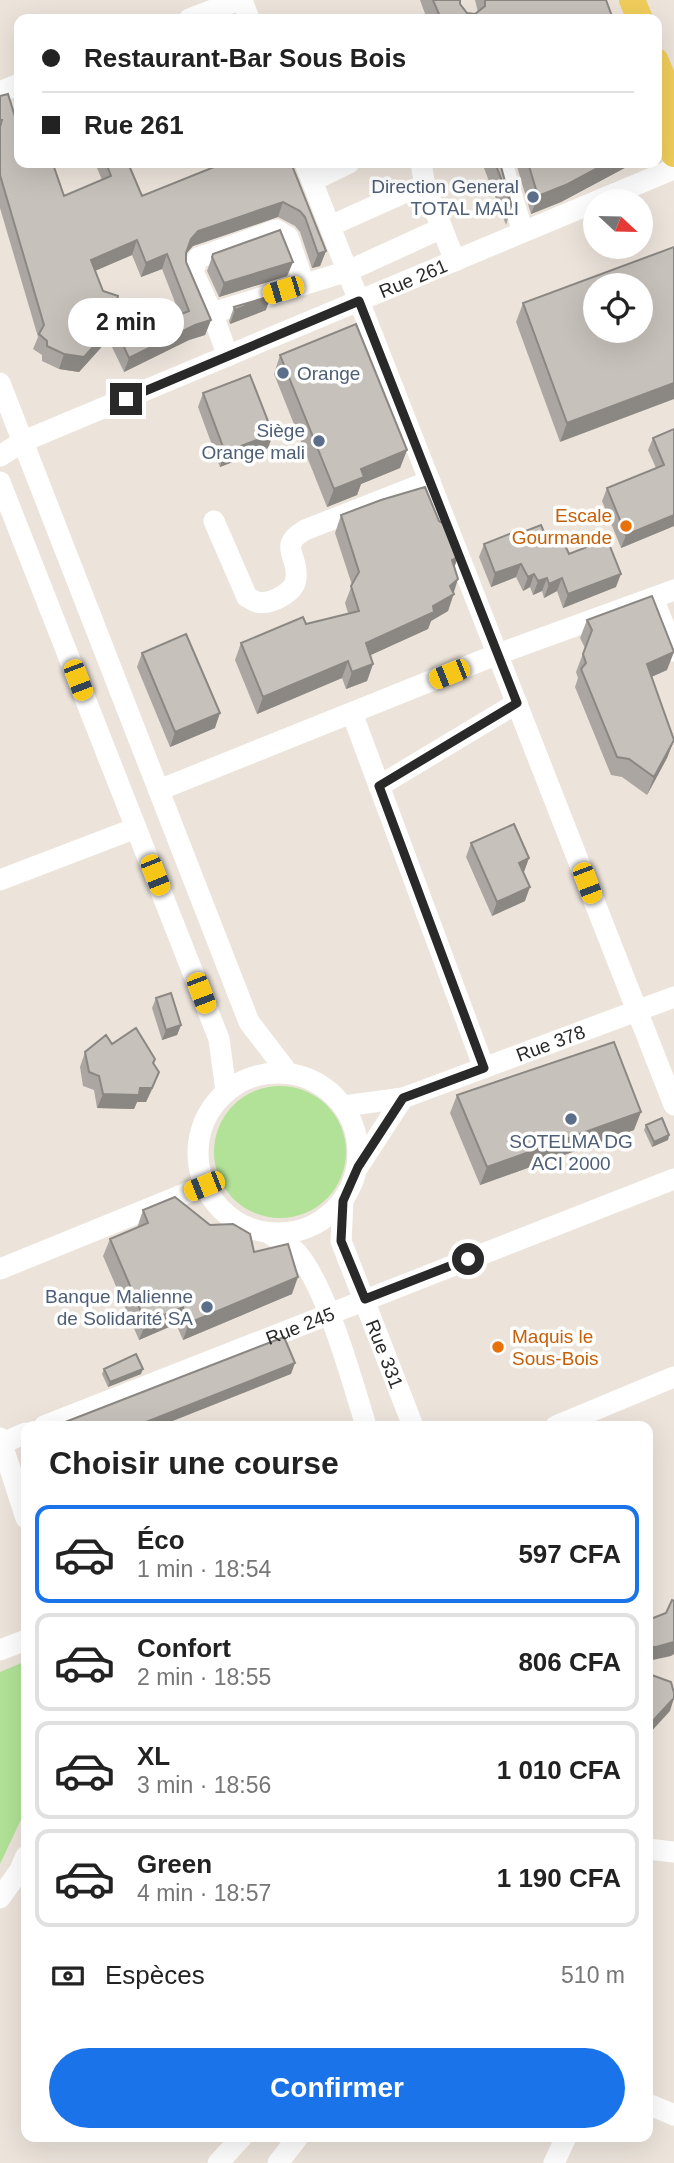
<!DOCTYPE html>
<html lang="fr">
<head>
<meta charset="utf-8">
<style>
	:root { --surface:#fff; --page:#f2f2f2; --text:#222; --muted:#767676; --line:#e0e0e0; --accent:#1a73e8 }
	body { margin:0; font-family:Helvetica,sans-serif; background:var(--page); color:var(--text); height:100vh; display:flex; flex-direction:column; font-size:26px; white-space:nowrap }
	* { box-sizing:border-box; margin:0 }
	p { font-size:23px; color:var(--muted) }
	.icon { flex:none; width:38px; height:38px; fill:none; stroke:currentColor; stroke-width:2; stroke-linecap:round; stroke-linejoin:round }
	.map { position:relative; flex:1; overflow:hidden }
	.panel { position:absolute; left:21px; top:1421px; width:632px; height:721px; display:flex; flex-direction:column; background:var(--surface); border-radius:14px; box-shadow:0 7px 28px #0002 }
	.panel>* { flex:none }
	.banner { position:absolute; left:14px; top:14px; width:648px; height:154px; border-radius:14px; box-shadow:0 7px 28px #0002; display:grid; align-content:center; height:154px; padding:0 28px; background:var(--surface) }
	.needle { width:46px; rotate:112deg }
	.fabs { position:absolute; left:583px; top:189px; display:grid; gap:14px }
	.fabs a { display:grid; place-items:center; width:70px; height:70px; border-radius:50%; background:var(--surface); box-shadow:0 7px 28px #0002; font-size:35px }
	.end { position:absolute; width:32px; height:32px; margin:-16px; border:9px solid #292929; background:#fff; box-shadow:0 0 0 4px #fff }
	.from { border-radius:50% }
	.bubble { position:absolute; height:49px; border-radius:24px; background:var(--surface); box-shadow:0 7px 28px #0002; font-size:23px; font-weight:600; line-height:49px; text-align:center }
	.car { position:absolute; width:21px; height:42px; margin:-21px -10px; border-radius:9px; box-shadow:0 0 5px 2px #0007; background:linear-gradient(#f5c518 24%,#345 0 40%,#f5c518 0 76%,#345 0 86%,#f5c518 0) }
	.banner b { display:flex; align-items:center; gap:24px; height:66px; font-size:26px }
	.banner b+b { border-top:2px solid var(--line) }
	.banner i { width:18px; height:18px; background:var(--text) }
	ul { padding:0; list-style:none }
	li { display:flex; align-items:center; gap:21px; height:98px; margin:0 14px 10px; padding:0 14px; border:4px solid var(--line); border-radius:14px }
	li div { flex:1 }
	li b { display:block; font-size:26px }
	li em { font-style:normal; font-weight:600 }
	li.current { border-color:var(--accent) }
	li>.icon { width:63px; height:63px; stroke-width:1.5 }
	h2 { padding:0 28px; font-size:32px; line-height:84px }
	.pay { display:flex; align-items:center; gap:18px; height:77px; padding:0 28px; font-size:26px }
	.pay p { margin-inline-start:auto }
	.primary-button { display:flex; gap:14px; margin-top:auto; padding:14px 28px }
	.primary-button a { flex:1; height:80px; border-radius:42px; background:var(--accent); color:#fff; font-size:28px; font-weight:600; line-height:80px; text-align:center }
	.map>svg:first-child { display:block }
	.green { fill:#b1e297 }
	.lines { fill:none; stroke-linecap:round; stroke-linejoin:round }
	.minor { stroke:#fff; stroke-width:21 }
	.major { stroke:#f0cd5b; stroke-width:26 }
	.wall { fill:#aba6a1 }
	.shaded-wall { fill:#8b8783 }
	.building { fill:#c7c1bb; stroke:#8b8783; stroke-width:2; fill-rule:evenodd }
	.route { stroke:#292929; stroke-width:9 }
	.service-dot { fill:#5c6f8a; stroke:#fff; stroke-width:2.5 }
	.food-dot { fill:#e8710a; stroke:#fff; stroke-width:2.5 }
	.labels { text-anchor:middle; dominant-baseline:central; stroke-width:7; stroke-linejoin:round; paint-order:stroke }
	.service-label { font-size:19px; fill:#4e5e75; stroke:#fff; text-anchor:end }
	.street-label { font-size:19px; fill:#292929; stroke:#fff }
	.food-label { font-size:19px; fill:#c56008; stroke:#fff; text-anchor:end }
</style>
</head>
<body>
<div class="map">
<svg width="674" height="2163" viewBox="0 0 674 2163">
	<rect width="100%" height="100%" fill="#ece4db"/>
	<path class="green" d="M214 1152a66 66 0 1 1 132 0a66 66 0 1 1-132 0Z
		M26 1661V1809L0 1864V1672Z"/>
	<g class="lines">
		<g class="minor">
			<path d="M242 0 249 19"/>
			<path d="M189 19 239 0"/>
			<path d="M0 92 19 84"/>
			<path d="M305 163 674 1105"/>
			<path d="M421 163 425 186"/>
			<path d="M502 163 523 232"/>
			<path d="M312 181 349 163"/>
			<path d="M597 201 674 169"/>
			<path d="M330 226 406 192 425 186 442 228"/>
			<path d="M212 313 193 272 198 258 276 230 288 237 304 284"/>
			<path d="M228 356 212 313 348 271 442 228 455 261"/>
			<path d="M0 383 249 1022 288 1073"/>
			<path id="s1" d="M0 456 24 441 595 202"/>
			<path d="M0 482 219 1039 226 1091"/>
			<path d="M214 521 247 597C250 598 253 601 257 602 270 605 295 593 296 578 299 556 277 546 305 530L430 481"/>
			<path d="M653 598 674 651"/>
			<path d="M352 713 484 1068"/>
			<path d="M379 786 517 703"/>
			<path d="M159 790 498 654 674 590"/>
			<path d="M0 880 136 828"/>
			<circle cx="278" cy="1153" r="80"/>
			<path id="s2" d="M344 1106 403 1098 674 997"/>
			<path d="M358 1167 403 1098"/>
			<path id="s3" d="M343 1201 341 1241 413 1426"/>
			<path d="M270 1234C279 1240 290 1245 297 1253 327 1288 352 1380 366 1426"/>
			<path d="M0 1269 204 1186"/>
			<path id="s4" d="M44 1426 674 1179"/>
			<path d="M556 1426 674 1377"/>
			<path d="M0 1438 26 1518"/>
			<path d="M0 1444 26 1433"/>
			<path d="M0 1650 26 1640"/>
			<path d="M648 1849 674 1852"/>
			<path d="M0 1898 20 1870 26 1856"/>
			<path d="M648 2104 674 2115"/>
			<path d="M218 2163 242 2137"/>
			<path d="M278 2163 298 2137"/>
			<path d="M554 2163 566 2137"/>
		</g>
		<path class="major" d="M632 0 640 19
			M656 61 674 106
			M656 108 674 154"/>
	</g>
	<path class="wall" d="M420 0H460V4L467 13 475 14 478 12 475 0H606L613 19H427Z
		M0 96 46 165 64 196 102 180 97 168 99 163H106L142 196 291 163 326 251 320 266 312 268 300 232 295 226 278 217 193 246 186 253V262L211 320 205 335 189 340 124 372 111 345 116 330 160 323 180 315 162 269 141 277 132 255 95 271 112 326 107 341 79 372 59 369 42 361V355L33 349 38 337 0 208Z
		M482 163H500L512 207 506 225Z
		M516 163H634L561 202 531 214Z
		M674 247 560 442 516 322 523 303Z
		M213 254 293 262 287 276 219 297 207 271Z
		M234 307 266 310 230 324 229 321Z
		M280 355 407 450 400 468 361 484 357 495 327 507 274 374Z
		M203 393 273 434 268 448 220 467 198 407Z
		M674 429V526L621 548 602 501 607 488 656 468 648 450 653 438Z
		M341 515 439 521 458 557 454 567V594L448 611 431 621 428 629 370 655 373 664 367 681 346 689 342 678 257 714 235 660 241 643 348 613 345 603 352 585 335 533Z
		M518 534 546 537 616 587 563 608 557 591 544 598 542 591 533 595 530 587 523 591 516 577 491 587 479 557 484 544Z
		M587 620 667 670 651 677 674 740 667 758 647 795 622 777 611 775 575 687 578 678 576 672 585 648 580 638Z
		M142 653 215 728 170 747 137 667Z
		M471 843 529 858 523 873 525 901 492 916 466 857Z
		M156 998 181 1025 177 1035 162 1040 152 1008Z
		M112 1044 155 1059 154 1064V1086L146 1102H137L134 1109 97 1108 94 1090 83 1086 80 1067 85 1052Z
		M457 1095 634 1130 480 1185 450 1113Z
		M646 1125 669 1135 668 1140 652 1147 644 1130Z
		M143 1210 210 1225 254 1252 292 1294 183 1340 176 1324 139 1340 103 1256 110 1239 137 1228Z
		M104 1369 141 1374 108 1387 102 1374Z"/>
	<path class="shaded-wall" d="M607 163H634L561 202 531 214 538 196Z
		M283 202 278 217 193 246 186 254 191 239 198 231Z
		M137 240 132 255 85 275 91 260Z
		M326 251 320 266 312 268 318 254Z
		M167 254 162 269 141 277 146 263Z
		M293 262 287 276 219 297 224 283Z
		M271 296 266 310 230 324 235 310Z
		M211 320 205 335 189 340 124 372 129 358 195 325Z
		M112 326 107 341 79 372 59 369 64 354Z
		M674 383V399L560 442 567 423Z
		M273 434 268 448 220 467 225 452Z
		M407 450 400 468 361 484 357 495 327 507 334 489 361 469Z
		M674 515V526L621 548 626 535Z
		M458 557 452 574V560Z
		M521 564 516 577 491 587 495 573Z
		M534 574 530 587 523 591 528 577Z
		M621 574 616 587 563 608 568 594Z
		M547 578 542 591 533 595 538 581Z
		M562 578 557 591 544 598 549 584Z
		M458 579 448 611 431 621 428 629 360 660 366 643 433 606 450 586Z
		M674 652 667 670 640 682 647 664Z
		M348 661 342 678 257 714 263 697Z
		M373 664 367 681 346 689 352 672Z
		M220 713 215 728 170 747 175 732Z
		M674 740 667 758 647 795 654 777Z
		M529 858 524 872 514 877 519 863Z
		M530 887 525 901 492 916 497 902Z
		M181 1025 177 1035 162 1040 166 1030Z
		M159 1072 146 1102H137L134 1109 97 1108 103 1094 140 1088Z
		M641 1112 634 1130 480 1185 487 1167Z
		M669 1135 668 1140 652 1147 654 1142Z
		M298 1277 292 1294 183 1340 189 1323Z
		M183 1307 176 1324 139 1340 146 1323Z
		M295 1363 291 1374 160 1426H136Z
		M143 1369 141 1374 108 1387 110 1382Z
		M674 1642V1654L671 1656 648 1661V1647Z
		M674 1698 670 1711 648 1735V1725Z"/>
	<path class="building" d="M433 0H460V4L467 13 475 14 485 6V0H606L613 19H441Z
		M8 94 16 120 19 121V163H47L46 165 54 167 64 196 111 176 106 163H128L142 196 224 163H291L326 251 318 254 305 217 300 211 283 202 198 231 191 239 186 253V262L211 320 195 325 129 358 116 330 155 311 160 323 189 311 167 254 146 263 137 240 91 260 103 291 118 296 112 326 84 357 64 354 47 346V341L39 334 44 325 0 175V127L2 120H0V96Z
		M495 163H500L512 207Z
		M528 163H607L568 184 538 196Z
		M280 230 293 262 224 283 212 257 213 254Z
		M674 247V383L567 423 523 303ZM595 285H640V331H595Z
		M271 296 235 310 234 307Z
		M356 324 407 450 361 469 364 477 334 489 280 355Z
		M250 375 273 434 225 452 203 393Z
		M674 429V515L626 535 607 488 664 465 653 438Z
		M425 487 439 521 446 525 458 557 452 560 458 579 450 586 454 594 433 606 434 612 366 643 373 664 352 672 348 661 263 697 241 643 303 617 306 624 359 611 351 586 359 572 341 515 381 500Z
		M541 525 546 537 560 534 569 554 607 539 621 574 568 594 562 578 549 584 547 578 538 581 534 574 528 577 521 564 495 573 484 544 517 531 518 534Z
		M652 596 674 652 647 664 674 740 654 777 629 759 617 757 581 669 586 663 583 654 592 630 587 620Z
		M186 634 220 713 175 732 142 653Z
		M514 824 529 858 519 863 530 887 497 902 471 843Z
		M171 993 181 1025 166 1030 156 998Z
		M136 1028 155 1059 153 1063 159 1072 152 1088H140L139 1095 103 1094 99 1076 89 1072 85 1052 106 1035 112 1044Z
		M614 1042 641 1112 487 1167 457 1095Z
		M662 1118 669 1135 654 1142 646 1125Z
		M175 1197 210 1225 233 1224 250 1234 254 1252 288 1244 298 1277 189 1323 183 1307 146 1323 110 1239 148 1223 143 1210Z
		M284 1337 295 1363 136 1426H55Z
		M136 1354 143 1369 110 1382 104 1369Z
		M672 1600 674 1601V1642L656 1647H648V1620L666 1613Z
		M649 1674 671 1682 674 1693V1698L649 1725H648V1676Z"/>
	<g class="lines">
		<path class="route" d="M126 399 359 301 517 703 379 786 484 1068 403 1098 358 1167 343 1201 341 1241 365 1299 468 1259"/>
	</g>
	<g class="service-dot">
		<circle cx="533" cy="197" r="7"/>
		<circle cx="283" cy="373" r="7"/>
		<circle cx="319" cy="441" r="7"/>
		<circle cx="571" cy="1119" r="7"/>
		<circle cx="207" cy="1307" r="7"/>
	</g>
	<g class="food-dot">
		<circle cx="626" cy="526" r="7"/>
		<circle cx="498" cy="1347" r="7"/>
	</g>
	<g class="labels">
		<g class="service-label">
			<text x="519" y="186">Direction General<tspan x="519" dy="22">TOTAL MALI</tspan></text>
			<text x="297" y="373" text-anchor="start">Orange</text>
			<text x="305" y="430">Siège<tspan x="305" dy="22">Orange mali</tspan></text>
			<text x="571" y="1141" text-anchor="middle">SOTELMA DG<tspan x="571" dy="22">ACI 2000</tspan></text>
			<text x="193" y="1296">Banque Malienne<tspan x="193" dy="22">de Solidarité SA</tspan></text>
		</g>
		<g class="street-label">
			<text stroke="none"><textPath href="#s1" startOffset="450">Rue 261</textPath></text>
			<text stroke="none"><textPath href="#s2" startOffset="217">Rue 378</textPath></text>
			<text stroke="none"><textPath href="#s4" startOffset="275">Rue 245</textPath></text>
			<text stroke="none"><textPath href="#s3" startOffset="161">Rue 331</textPath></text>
		</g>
		<g class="food-label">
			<text x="612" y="515">Escale<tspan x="612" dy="22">Gourmande</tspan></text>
			<text x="512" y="1336" text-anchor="start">Maquis le<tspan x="512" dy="22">Sous-Bois</tspan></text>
		</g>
	</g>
</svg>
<div class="fabs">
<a><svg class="needle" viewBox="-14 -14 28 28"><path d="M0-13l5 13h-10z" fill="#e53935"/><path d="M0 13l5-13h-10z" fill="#767676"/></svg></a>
<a><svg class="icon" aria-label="locate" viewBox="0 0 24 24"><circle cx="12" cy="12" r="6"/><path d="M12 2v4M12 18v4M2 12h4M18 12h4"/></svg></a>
</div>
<i class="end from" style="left:468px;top:1259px"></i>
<i class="end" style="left:126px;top:399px"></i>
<div class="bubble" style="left:68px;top:298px;width:116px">2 min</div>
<i class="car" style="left:283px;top:290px;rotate:253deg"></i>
<i class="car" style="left:449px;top:674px;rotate:248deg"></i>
<i class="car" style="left:78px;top:680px;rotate:159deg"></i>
<i class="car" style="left:155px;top:875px;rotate:158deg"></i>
<i class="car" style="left:587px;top:883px;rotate:159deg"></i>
<i class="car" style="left:201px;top:993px;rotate:159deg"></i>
<i class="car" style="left:204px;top:1186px;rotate:248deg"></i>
<div class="banner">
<b><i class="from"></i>Restaurant-Bar Sous Bois</b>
<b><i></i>Rue 261</b>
</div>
<section class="panel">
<h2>Choisir une course</h2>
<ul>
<li class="current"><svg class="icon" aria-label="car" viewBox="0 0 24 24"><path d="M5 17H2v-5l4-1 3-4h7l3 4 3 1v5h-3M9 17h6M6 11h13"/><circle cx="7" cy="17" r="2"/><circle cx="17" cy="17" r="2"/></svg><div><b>Éco</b><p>1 min · 18:54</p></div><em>597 CFA</em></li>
<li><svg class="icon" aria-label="car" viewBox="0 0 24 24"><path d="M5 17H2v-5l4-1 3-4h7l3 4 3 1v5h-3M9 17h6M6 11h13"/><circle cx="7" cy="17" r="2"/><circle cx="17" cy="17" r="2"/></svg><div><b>Confort</b><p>2 min · 18:55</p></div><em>806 CFA</em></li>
<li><svg class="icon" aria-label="car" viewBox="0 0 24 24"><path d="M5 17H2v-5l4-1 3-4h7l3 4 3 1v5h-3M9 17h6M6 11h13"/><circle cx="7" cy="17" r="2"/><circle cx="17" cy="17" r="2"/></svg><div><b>XL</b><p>3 min · 18:56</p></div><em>1 010 CFA</em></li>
<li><svg class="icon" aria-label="car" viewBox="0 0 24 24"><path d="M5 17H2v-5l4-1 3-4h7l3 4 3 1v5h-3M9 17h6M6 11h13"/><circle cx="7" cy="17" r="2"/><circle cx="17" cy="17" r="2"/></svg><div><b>Green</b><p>4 min · 18:57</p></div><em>1 190 CFA</em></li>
</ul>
<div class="pay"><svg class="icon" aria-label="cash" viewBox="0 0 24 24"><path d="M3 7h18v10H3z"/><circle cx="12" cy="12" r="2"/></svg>Espèces<p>510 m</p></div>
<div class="primary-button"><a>Confirmer</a></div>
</section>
</div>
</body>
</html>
